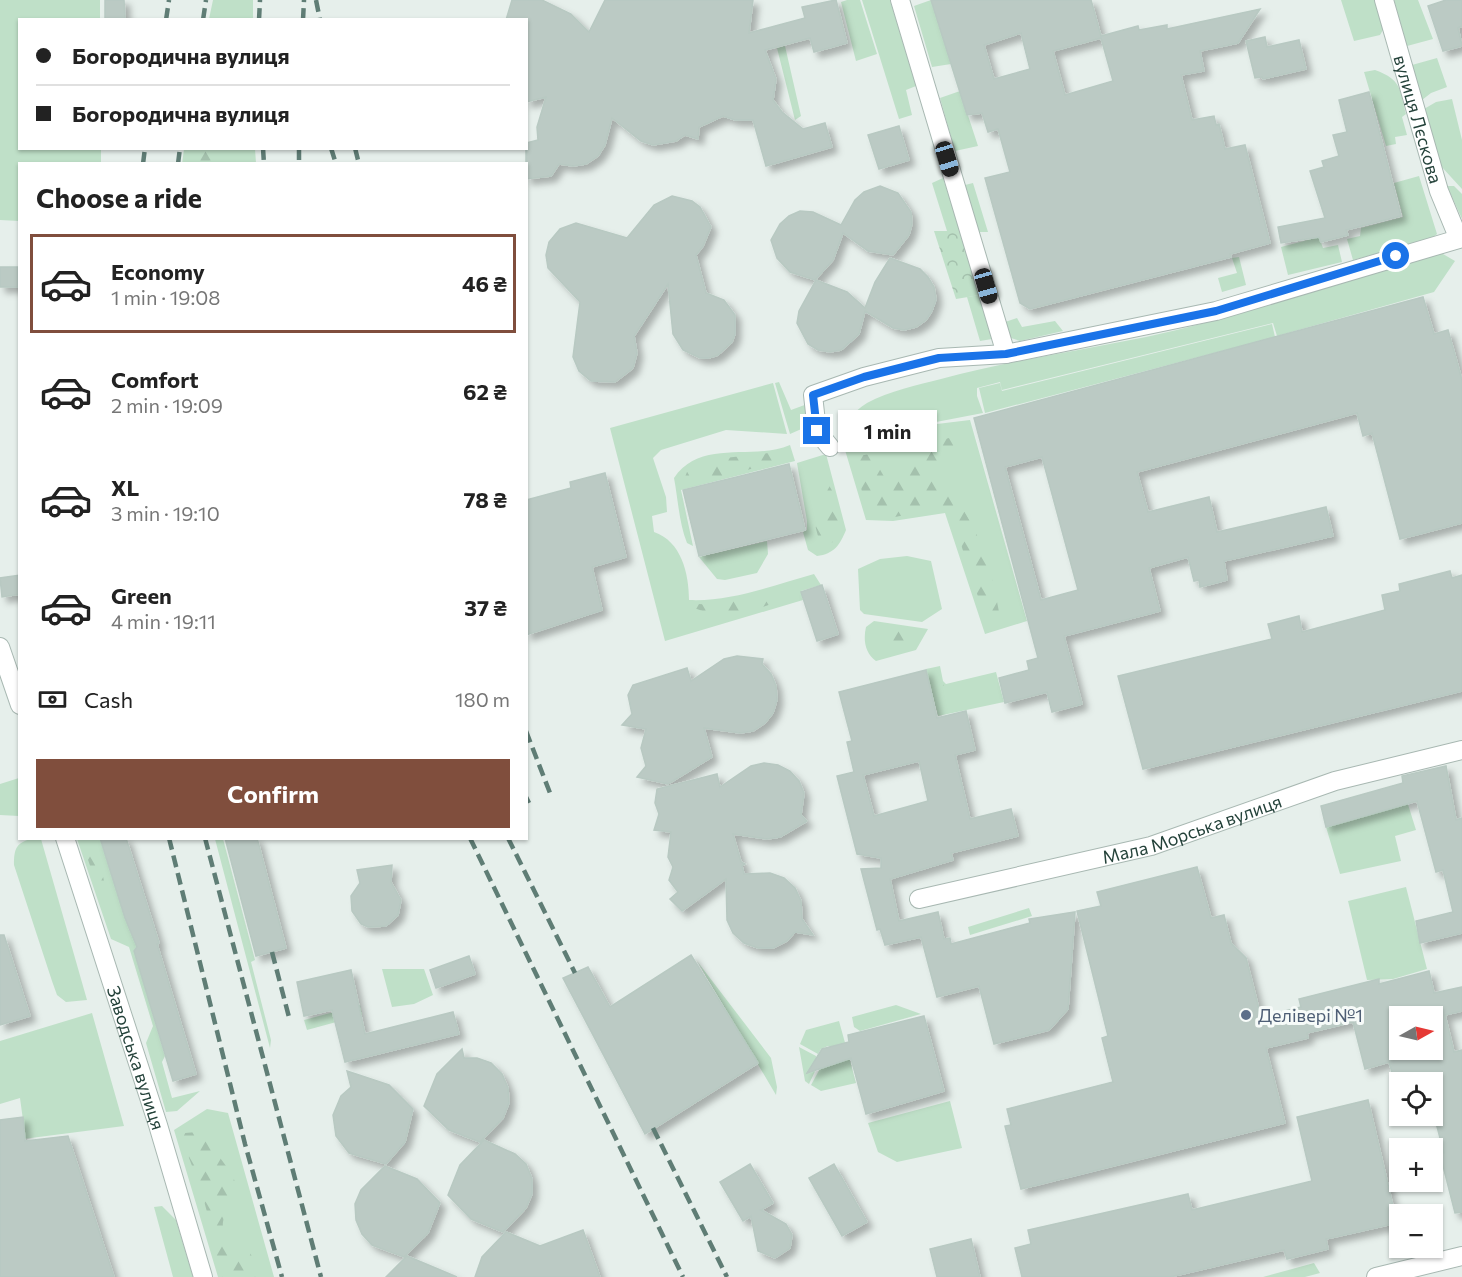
<!DOCTYPE html>
<html lang="en">
<head>
<meta charset="utf-8">
<style>
	:root { --surface:#fff; --page:#f2f2f2; --text:#222; --muted:#767676; --line:#e0e0e0; --accent:#804e3d }
	body { margin:0; font-family:Commissioner,sans-serif; background:var(--page); color:var(--text); height:100vh; display:flex; flex-direction:column; font-size:22px; white-space:nowrap }
	* { box-sizing:border-box; margin:0 }
	p { font-size:20px; color:var(--muted) }
	.icon { flex:none; width:33px; height:33px; fill:none; stroke:currentColor; stroke-width:2; stroke-linecap:round; stroke-linejoin:round }
	.map { position:relative; flex:1; overflow:hidden }
	.panel { position:absolute; left:18px; top:162px; width:510px; height:678px; display:flex; flex-direction:column; background:var(--surface); border-radius:0px; box-shadow:0 2px 4px #0004 }
	.panel>* { flex:none }
	.hud { position:absolute; left:18px; top:18px; width:510px; height:132px; border-radius:0px; box-shadow:0 2px 4px #0004; display:grid; align-content:center; height:132px; padding:0 18px; background:var(--surface) }
	.needle { width:39px; rotate:82deg }
	.tools { position:absolute; left:1389px; top:1006px; display:grid; gap:12px }
	.tools a { display:grid; place-items:center; width:54px; height:54px; border-radius:0px; background:var(--surface); box-shadow:0 2px 4px #0004; font-size:30px }
	.end { position:absolute; width:27px; height:27px; margin:-14px; border:8px solid #1a73e8; background:#fff; box-shadow:0 0 0 3px #fff }
	.from { border-radius:50% }
	.bubble { position:absolute; height:42px; border-radius:0px; background:var(--surface); box-shadow:0 2px 4px #0004; font-size:20px; font-weight:700; line-height:42px; text-align:center }
	.car { position:absolute; width:18px; height:36px; margin:-18px -9px; border-radius:8px; box-shadow:0 0 4px 2px #0007; background:linear-gradient(#222 24%,#8ab4d8 0 40%,#222 0 76%,#8ab4d8 0 86%,#222 0) }
	.hud b { display:flex; align-items:center; gap:21px; height:57px; font-size:22px }
	.hud b+b { border-top:2px solid var(--line) }
	.hud i { width:15px; height:15px; background:var(--text) }
	ul { padding:0; list-style:none }
	li { display:flex; align-items:center; gap:18px; height:99px; margin:0 12px 9px; padding:0 6px; border:3px solid transparent; border-radius:0px }
	li div { flex:1 }
	li b { display:block; font-size:22px }
	li em { font-style:normal; font-weight:700 }
	li.active { border-color:var(--accent) }
	li>.icon { width:54px; height:54px; stroke-width:1.5 }
	h2 { padding:0 18px; font-size:27px; line-height:72px }
	.pay { display:flex; align-items:center; gap:15px; height:66px; padding:0 18px; font-size:22px }
	.pay p { margin-inline-start:auto }
	.cta { display:flex; gap:12px; margin-top:auto; padding:12px 18px }
	.cta a { flex:1; height:69px; border-radius:0px; background:var(--accent); color:#fff; font-size:24px; font-weight:700; line-height:69px; text-align:center }
	.map>svg:first-child { display:block }
	.grass { fill:#bfe0c8 }
	.forest { fill:url(#forest-firs) }
	.park { fill:url(#park-crowns) }
	.building { fill:#bbcac4; stroke:#b8c9c2; stroke-width:1.5; fill-rule:evenodd; filter:url(#shadow) }
	.lines { fill:none; stroke-linecap:round; stroke-linejoin:round }
	.minor-casing { stroke:#a8b8b2; stroke-width:20 }
	.minor { stroke:#fff; stroke-width:18 }
	.rail { stroke:#5f7d75; stroke-width:4.5; stroke-dasharray:12 6; stroke-linecap:butt }
	.route { stroke:#1a73e8; stroke-width:8 }
	.service-dot { fill:#5c6f8a; stroke:#f7fbf9; stroke-width:2 }
	.labels { text-anchor:middle; dominant-baseline:central; stroke-width:6; stroke-linejoin:round; paint-order:stroke }
	.street-label { font-size:18px; fill:#24423a; stroke:#f7fbf9 }
	.service-label { font-size:18px; fill:#4e5e75; stroke:#f7fbf9; text-anchor:start }
</style>
</head>
<body>
<div class="map">
<svg width="1462" height="1277" viewBox="0 0 1462 1277">
	<defs>
		<pattern id="forest-firs" width="22" height="20" patternUnits="userSpaceOnUse" patternTransform="scale(1.5)"><rect width="22" height="20" fill="#bfe0c8"/><path d="M5 1l3.5 6h-7zM16 11l3.5 6h-7z" fill="#a4c1ad"/></pattern>
		<pattern id="park-crowns" width="20" height="18" patternUnits="userSpaceOnUse" patternTransform="scale(1.5)"><rect width="20" height="18" fill="#bfe0c8"/><path d="M2 6a3 3 0 1 1 6 0M12 15a3 3 0 1 1 6 0" fill="none" stroke="#a4c1ad"/></pattern>
		<filter id="shadow"><feDropShadow dx="5.5" dy="5.5" stdDeviation="3" flood-color="#0004"/></filter>
	</defs>
	<rect width="100%" height="100%" fill="#e6efeb"/>
	<path class="grass" d="M0 0H100V19L20 20V148L101 149V163L20 164 19 221 0 220Z
		M213 0H253V19H209Z
		M847 0H860L877 54 856 61 841 2Z
		M862 0H890L916 86 906 90 912 115 899 119Z
		M931 0 951 64 932 67 914 6Z
		M1341 0H1375L1383 30 1380 35 1354 41Z
		M1394 0H1418L1433 39 1407 46Z
		M785 46 801 116 795 120 777 48Z
		M1437 58 1447 87 1431 93 1422 100 1412 65Z
		M1375 70C1402 80 1399 88 1406 114L1402 117 1407 135 1395 137 1396 144 1386 146 1364 72Z
		M960 91 978 146 955 151 940 98Z
		M1452 99 1462 140V189L1440 165 1424 109 1436 102Z
		M184 149H255L256 163 182 164Z
		M1419 176 1437 234 1431 239 1353 260 1347 239 1360 236 1361 228 1403 217 1394 183Z
		M943 178 960 231H947L932 183Z
		M973 183 988 232H978L965 185Z
		M1447 186H1454L1462 194V219Z
		M1319 237 1323 248 1338 245 1342 262 1288 275 1281 247Z
		M1429 253 1443 254 1455 261 1434 292 1277 336 1273 323 1002 390 1000 382 977 388V396L983 413 936 422 845 448C842 429 850 413 867 403 889 391 918 385 941 379 1008 361 1077 351 1146 337 1243 316 1336 285 1429 253Z
		M1239 257 1246 285 1222 292 1218 278 1237 273 1232 258Z
		M980 295 992 339 980 341 967 297Z
		M1017 318 1022 327 1055 321 1063 331 1020 341 1011 338 1005 322Z
		M1272 324 1275 337 985 413 979 388 1000 383 1002 391Z
		M779 382 791 410 810 403 815 423 790 434 775 383Z
		M773 383 787 434 726 430 661 450 653 458 666 497 667 512 652 516 654 532C681 541 689 573 689 600 731 602 774 585 814 574L821 585 801 591 803 600 665 641 610 428Z
		M970 420 1027 621 985 634 945 513 893 521 866 520 845 450 937 424Z
		M790 445 795 461 681 490 693 546 687 543C679 523 678 499 674 478 701 438 753 461 790 445Z
		M826 454 846 530C840 545 834 554 817 556L808 550 803 532 807 530V521L797 463Z
		M767 541 768 554 757 573 725 580 717 579 699 557Z
		M907 556 931 561 942 609 922 622 864 614 860 610 858 569 880 559Z
		M874 621 928 629 916 650 876 661C865 653 863 640 866 627Z
		M940 666 943 681 946 684 996 672 1004 702 938 716 926 669Z
		M19 778V816L0 815V784Z
		M1406 798 1416 830 1395 836 1401 861 1340 874 1326 827 1386 810Z
		M31 839H41L87 1000 66 1002 57 995 52 981 14 865C14 849 16 843 31 839Z
		M77 839H100L125 918 137 947 134 951 165 1056 162 1062 172 1098 200 1091 177 1111 166 1112 146 1043 153 1026 129 947 111 939Z
		M215 839H223L255 960 251 962 271 1040 270 1048Z
		M1406 887 1427 969 1393 979 1367 980 1348 901Z
		M1029 908 1032 916 970 935 968 927Z
		M697 961 771 1058 777 1087 776 1095Z
		M382 969H424L433 995 414 1004 392 1007Z
		M360 1005 362 1015 307 1030 304 1020Z
		M896 1005 921 1014 860 1031 854 1027 852 1017Z
		M92 1013 124 1126 0 1142V1137L25 1135 20 1098 0 1104V1041Z
		M839 1021 847 1050H836L828 1046 821 1049 818 1054 800 1044 806 1030Z
		M799 1047 816 1056 818 1065 809 1084 805 1081Z
		M848 1053 856 1083 821 1091 811 1085 822 1065H834L837 1059Z
		M950 1101 962 1148 897 1162 878 1152 868 1123Z
		M207 1109 228 1113 274 1277H218L174 1130Z
		M162 1206 176 1220 193 1277H173L154 1207Z
		M1314 1263 1320 1273 1305 1277H1263Z"/>
	<path class="forest" d="M193 149V148L237 149 218 160 189 163Z
		M953 437 962 448 938 462 931 469C972 512 989 553 999 612L996 621H988L984 615 954 523 946 512 935 509 880 520C876 519 874 519 871 516 865 511 855 464 857 456L871 454 886 480C910 481 915 458 929 443Z
		M778 452 785 453 789 459 713 479 683 482 687 472 696 466 725 458Z
		M828 484C838 498 843 522 838 539L831 543 818 536 815 525 825 513 823 489Z
		M773 593 777 602C737 616 723 622 683 603L714 605Z
		M899 630 921 633 910 647 900 650 892 646 891 642Z
		M932 672H936L944 686 956 688 960 694 951 697 940 695Z
		M81 839H95L107 895 103 904Z
		M197 1132 207 1137C213 1152 235 1173 236 1186 236 1200 224 1210 223 1222 222 1227 225 1236 227 1241L248 1247 260 1277H222C214 1255 213 1234 207 1212 201 1187 191 1164 182 1139L185 1133Z"/>
	<path class="park" d="M934 231H960L980 295 956 299Z"/>
	<path class="building" d="M105 0H124L125 20H105Z
		M512 0H542L571 14 589 32 605 0H753L749 33 805 18 802 7 836 0 847 43 814 52 810 38 765 50 776 79 773 100 782 112 803 129 825 123 832 147 766 166 753 120H735L723 116 699 127 698 139 685 135 676 141 653 145 641 141 612 118 605 145 598 156 586 164 573 166 559 164 551 176 526 179V143L538 140 537 127 546 97 526 102V20H506Z
		M931 0H1091L1101 36 1138 26 1139 30 1167 25V29L1260 9 1238 43 1200 51 1204 71 1181 75 1192 120 1214 116 1216 125 1219 124 1225 149 1245 145 1270 243 1230 254 1231 257 1030 309 1020 303 985 178 1010 172 998 129 988 132 982 113 967 115ZM1021 33 1030 69 994 79 984 45ZM1101 38 1113 81 1065 95 1053 51Z
		M1446 0H1462V26L1458 28 1462 46 1443 51 1428 6Z
		M1265 37 1267 47 1299 40 1306 69 1263 79 1262 77 1255 78 1246 41Z
		M1369 92 1401 216 1346 230 1348 235 1321 242 1319 237 1281 243 1278 227 1325 218 1310 171 1324 167 1322 161 1339 156 1333 135 1347 132 1339 100Z
		M899 126 909 160 879 169 868 135Z
		M880 186 898 193 911 212 912 224 909 235 893 255 868 251 843 233 833 260 815 280 790 272 777 258 771 240 780 224 789 216 800 211 813 212 841 225 855 200 864 192Z
		M672 196 692 201 700 207 711 227 703 246 696 255 706 293 724 300 735 315V334L732 342 718 355 709 358H700L683 350 673 334 668 284 634 336 637 353 633 368 615 382 591 381 579 371 573 357 580 302 548 268 546 255 549 242 560 229 576 223 627 238 654 205Z
		M890 258 920 269 928 277 934 287 936 299 932 311 926 320 916 327 904 330 893 328 865 311 859 334 841 350 830 352 818 350 808 344 797 323 799 311 816 280 847 292 865 308 875 282Z
		M0 267H18V287H0Z
		M1423 297 1434 334 1448 330 1462 380V523L1400 539 1372 433 1363 436 1357 413 1137 472 1148 512 1209 497 1217 532 1326 507 1333 536 1224 561 1227 580 1200 587 1199 580 1194 581 1188 557 1149 568 1160 611 1064 636 1082 704 1052 712 1047 692 1005 703 999 678 1029 670 1027 661 1038 658 974 418ZM1042 457 1078 590 1041 600 1005 467Z
		M789 464 805 530 699 556 683 490Z
		M605 473 626 557 592 567 602 610 526 635V500L571 488 570 482Z
		M1450 571 1452 578 1462 575V691L1143 769 1118 676 1272 639 1268 624 1299 616 1302 632 1385 610 1382 595 1400 591 1399 584Z
		M20 575V594L2 597 0 578Z
		M822 585 838 634 817 641 801 592Z
		M737 656 763 659 762 664 771 674 776 686 777 700 773 713 765 723 753 731 740 733 704 728 712 757 668 784 637 777 646 766 641 748 646 729 622 725 632 714 628 695 633 685 687 668 691 681 724 659Z
		M926 670 937 718 966 711 975 750 955 755 970 819 1011 809 1018 836 951 853 953 860 890 879 899 921 938 912 944 939 950 938 951 944 1030 923 1029 919 1075 912 1068 1009 1049 1030 994 1044 979 986 937 997 921 937 885 945 880 929 877 930 861 869 881 868V858L857 854 837 776 854 772 847 742 852 741 839 692ZM919 761 928 801 874 816 863 775Z
		M764 763 778 765 790 771 799 781 804 793 801 815 807 821 780 837 767 839 733 834 741 862 745 864 742 866 744 874 770 873 784 878 795 888 801 901 802 919 813 935 795 932 787 941 773 948H758L744 943 733 933 727 920 726 879 682 911 670 899 678 892 669 880 673 867 668 857 671 832 654 830 659 814 655 803 657 789 717 774 720 787 751 766Z
		M1446 766 1456 820 1462 818V933L1420 943 1416 921 1453 912 1443 870 1436 872 1417 801 1326 827 1321 806 1403 783 1402 776Z
		M100 838H126L159 943 157 944 196 1074 173 1081 134 951 137 947 125 918Z
		M225 838H257L286 948 256 956Z
		M392 865 391 882 401 900 398 915 386 926 368 927 361 924 352 911 351 896 360 883 357 870Z
		M1197 867 1211 918 1224 915 1231 943 1246 958 1261 1017 1301 1007 1299 999 1379 979V984L1429 971 1434 993 1462 987V1011L1445 1015 1454 1052 1462 1050V1212L1455 1213 1440 1154 1444 1153 1432 1108V1083H1400V1100L1389 1062 1365 1069 1353 1022 1307 1033 1308 1038 1266 1048 1285 1123 1021 1189 1005 1126 1011 1125 1007 1109 1113 1082 1102 1038 1108 1036 1077 911 1101 906 1097 892ZM1400 1017H1432V1050H1400Z
		M0 935H4L30 1016 0 1025Z
		M691 955 758 1063 645 1134 563 978 588 967 610 1007Z
		M469 956 475 974 436 988 430 970Z
		M351 970 365 1034 453 1012 459 1034 345 1062 332 1010 304 1016 297 982Z
		M924 1016 944 1091 866 1114 851 1058 807 1073 822 1049 849 1042 848 1035Z
		M462 1049 464 1058H477L491 1063 502 1074 508 1088 509 1103 503 1118 480 1142 449 1130 424 1106 437 1074Z
		M347 1071 389 1085 413 1109 405 1142 386 1164 349 1153 336 1136 333 1115 341 1096 351 1087Z
		M1368 1100 1397 1223 1326 1239 1328 1249 1287 1259 1284 1250 1170 1277H1022L1015 1248 1031 1244 1028 1230 1188 1194 1192 1210 1312 1181 1297 1117Z
		M23 1117 25 1141 68 1136 114 1277H0V1120Z
		M484 1140 515 1154 526 1164 532 1179V1194L526 1208 503 1232 471 1219 448 1195 460 1165Z
		M750 1164 773 1203 761 1210 786 1224 792 1235 790 1248 775 1258 758 1251 751 1216 743 1221 720 1182Z
		M834 1164 867 1222 842 1236 809 1178Z
		M385 1166 417 1179 440 1203 428 1233 404 1257 372 1245 362 1234 356 1220 355 1204 361 1190Z
		M583 1230 600 1277H475L482 1257 506 1232 540 1246Z
		M971 1239 980 1277H937L930 1249Z
		M407 1256 457 1277H386Z"/>
	<g class="lines">
		<g class="minor-casing">
			<g id="minor">
				<path d="M900 0 1006 354"/>
				<path id="s1" d="M1384 0 1439 191 1458 237"/>
				<path d="M830 447 817 431 813 395 864 377 939 358 1006 354 1216 311 1462 238"/>
				<path d="M0 647 20 705"/>
				<path id="s2" d="M65 838 158 1125 203 1277"/>
				<path id="s3" d="M919 899 1151 846 1335 781 1462 750"/>
				<path d="M1376 1277 1462 1256"/>
			</g>
		</g>
		<use href="#minor" class="minor"/>
		<path class="rail" d="M316 0 320 20
			M166 20 169 0
			M203 20 206 0
			M259 20 260 0
			M303 20 304 0
			M263 148 264 164
			M299 148V164
			M331 148 336 164
			M355 148 359 164
			M143 164 145 148
			M178 164 180 148
			M526 731 550 793
			M526 797 529 803
			M169 838 245 1144 282 1277
			M205 838 321 1277
			M470 838 683 1277
			M508 838 575 973
			M272 952 290 1021
			M653 1128 727 1277"/>
	</g>
	<g class="lines">
		<path class="route" d="M817 431 813 395 864 377 939 358 1006 354 1216 311 1396 256"/>
	</g>
	<circle class="service-dot" cx="1246" cy="1015" r="6"/>
	<g class="labels">
		<g class="street-label">
			<text stroke="none"><textPath href="#s1" startOffset="124">вулиця Лєскова</textPath></text>
			<text stroke="none"><textPath href="#s3" startOffset="282">Мала Морська вулиця</textPath></text>
			<text stroke="none"><textPath href="#s2" startOffset="231">Заводська вулиця</textPath></text>
		</g>
		<g class="service-label">
			<text x="1258" y="1015">Делівері №1</text>
		</g>
	</g>
</svg>
<div class="tools">
<a><svg class="needle" viewBox="-14 -14 28 28"><path d="M0-13l5 13h-10z" fill="#e53935"/><path d="M0 13l5-13h-10z" fill="#767676"/></svg></a>
<a><svg class="icon" aria-label="locate" viewBox="0 0 24 24"><circle cx="12" cy="12" r="6"/><path d="M12 2v4M12 18v4M2 12h4M18 12h4"/></svg></a>
<a>+</a>
<a>−</a>
</div>
<i class="end from" style="left:1396px;top:256px"></i>
<i class="end" style="left:817px;top:431px"></i>
<div class="bubble" style="left:838px;top:410px;width:99px">1 min</div>
<i class="car" style="left:947px;top:159px;rotate:163deg"></i>
<i class="car" style="left:986px;top:286px;rotate:164deg"></i>
<div class="hud">
<b><i class="from"></i>Богородична вулиця</b>
<b><i></i>Богородична вулиця</b>
</div>
<section class="panel">
<h2>Choose a ride</h2>
<ul>
<li class="active"><svg class="icon" aria-label="car" viewBox="0 0 24 24"><path d="M5 17H2v-5l4-1 3-4h7l3 4 3 1v5h-3M9 17h6M6 11h13"/><circle cx="7" cy="17" r="2"/><circle cx="17" cy="17" r="2"/></svg><div><b>Economy</b><p>1 min · 19:08</p></div><em>46 ₴</em></li>
<li><svg class="icon" aria-label="car" viewBox="0 0 24 24"><path d="M5 17H2v-5l4-1 3-4h7l3 4 3 1v5h-3M9 17h6M6 11h13"/><circle cx="7" cy="17" r="2"/><circle cx="17" cy="17" r="2"/></svg><div><b>Comfort</b><p>2 min · 19:09</p></div><em>62 ₴</em></li>
<li><svg class="icon" aria-label="car" viewBox="0 0 24 24"><path d="M5 17H2v-5l4-1 3-4h7l3 4 3 1v5h-3M9 17h6M6 11h13"/><circle cx="7" cy="17" r="2"/><circle cx="17" cy="17" r="2"/></svg><div><b>XL</b><p>3 min · 19:10</p></div><em>78 ₴</em></li>
<li><svg class="icon" aria-label="car" viewBox="0 0 24 24"><path d="M5 17H2v-5l4-1 3-4h7l3 4 3 1v5h-3M9 17h6M6 11h13"/><circle cx="7" cy="17" r="2"/><circle cx="17" cy="17" r="2"/></svg><div><b>Green</b><p>4 min · 19:11</p></div><em>37 ₴</em></li>
</ul>
<div class="pay"><svg class="icon" aria-label="cash" viewBox="0 0 24 24"><path d="M3 7h18v10H3z"/><circle cx="12" cy="12" r="2"/></svg>Cash<p>180 m</p></div>
<div class="cta"><a>Confirm</a></div>
</section>
</div>
</body>
</html>
